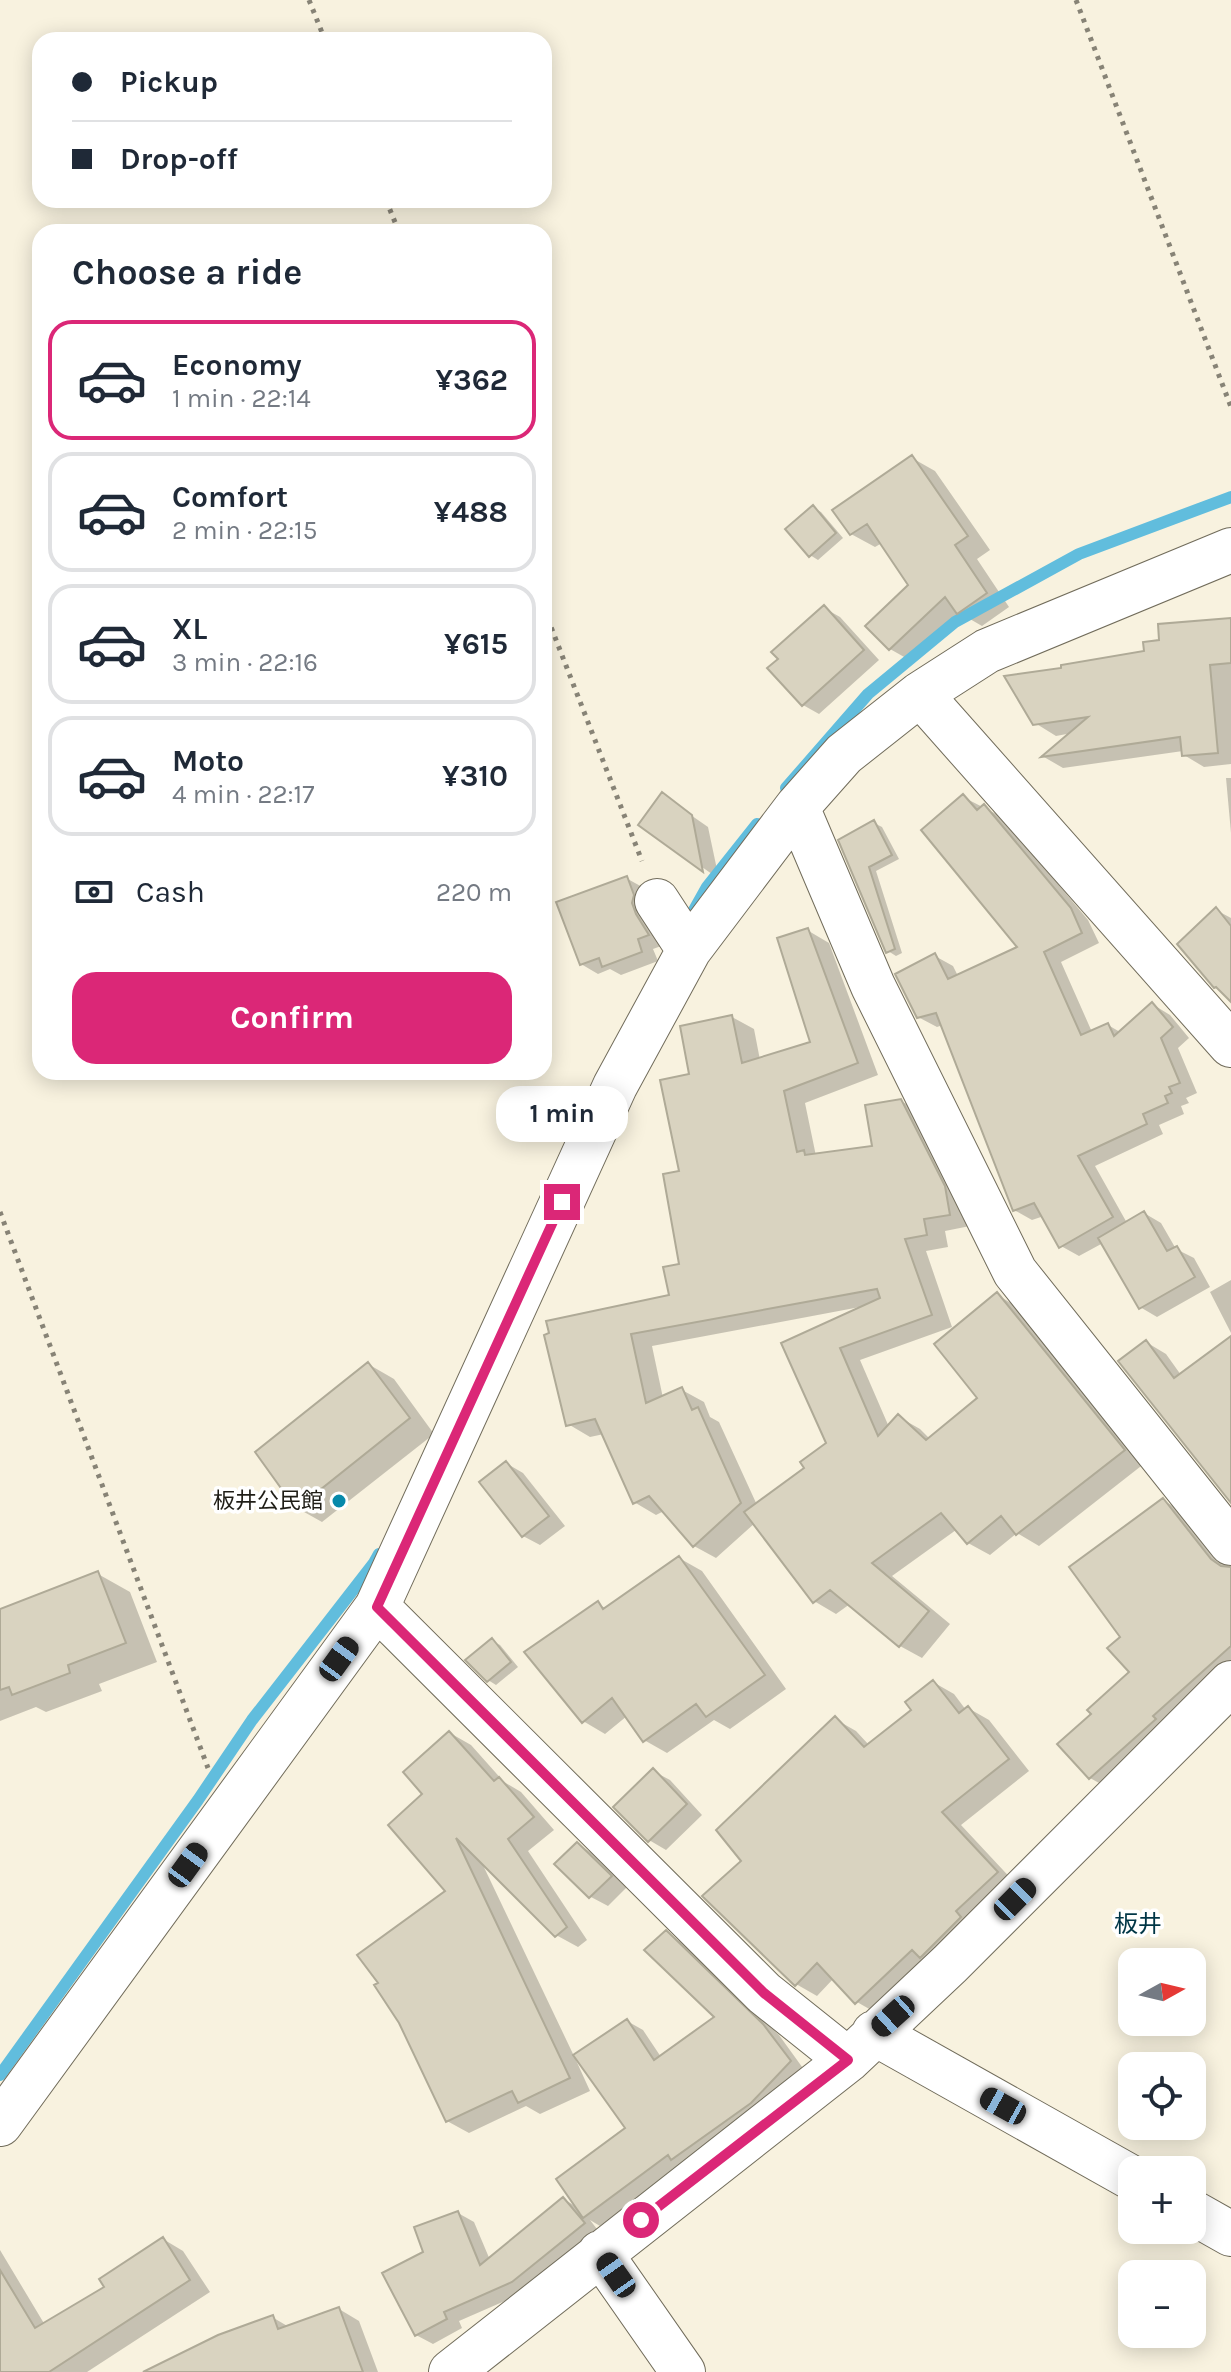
<!DOCTYPE html>
<html lang="en">
<head>
<meta charset="utf-8">
<style>
	:root { --surface:#fff; --page:#f2f2f3; --text:#1f2937; --muted:#747a83; --line:#e0e1e3; --accent:#db2777 }
	body { margin:0; font-family:Karla,"Noto Sans JP",sans-serif; background:var(--page); color:var(--text); height:100vh; display:flex; flex-direction:column; font-size:30px; white-space:nowrap }
	* { box-sizing:border-box; margin:0 }
	p { font-size:26px; color:var(--muted) }
	.icon { flex:none; width:44px; height:44px; fill:none; stroke:currentColor; stroke-width:2; stroke-linecap:round; stroke-linejoin:round }
	.map { position:relative; flex:1; overflow:hidden }
	.details { position:absolute; left:32px; top:224px; width:520px; height:856px; display:flex; flex-direction:column; background:var(--surface); border-radius:24px; box-shadow:0 4px 20px #0003 }
	.details>* { flex:none }
	.guide { position:absolute; left:32px; top:32px; width:520px; height:176px; border-radius:24px; box-shadow:0 4px 20px #0003; display:grid; align-content:center; height:176px; padding:0 40px; background:var(--surface) }
	.needle { width:52px; rotate:82deg }
	.buttons { position:absolute; left:1118px; top:1948px; display:grid; gap:16px }
	.buttons a { display:grid; place-items:center; width:88px; height:88px; border-radius:16px; background:var(--surface); box-shadow:0 4px 20px #0003; font-size:40px }
	.end { position:absolute; width:36px; height:36px; margin:-18px; border:10px solid #db2777; background:#fff; box-shadow:0 0 0 4px #fff }
	.from { border-radius:50% }
	.bubble { position:absolute; height:56px; border-radius:24px; background:var(--surface); box-shadow:0 4px 20px #0003; font-size:26px; font-weight:700; line-height:56px; text-align:center }
	.car { position:absolute; width:24px; height:48px; margin:-24px -12px; border-radius:10px; box-shadow:0 0 6px 2px #0007; background:linear-gradient(#222 24%,#8ab4d8 0 40%,#222 0 76%,#8ab4d8 0 86%,#222 0) }
	.guide b { display:flex; align-items:center; gap:28px; height:76px; font-size:30px }
	.guide b+b { border-top:2px solid var(--line) }
	.guide i { width:20px; height:20px; background:var(--text) }
	ul { padding:0; list-style:none }
	li { display:flex; align-items:center; gap:24px; height:120px; margin:0 16px 12px; padding:0 24px; border:4px solid var(--line); border-radius:24px }
	li div { flex:1 }
	li b { display:block; font-size:30px }
	li em { font-style:normal; font-weight:700 }
	li.on { border-color:var(--accent) }
	li>.icon { width:72px; height:72px; stroke-width:1.5 }
	h2 { padding:0 40px; font-size:36px; line-height:96px }
	.pay { display:flex; align-items:center; gap:20px; height:88px; padding:0 40px; font-size:30px }
	.pay p { margin-inline-start:auto }
	.cta { display:flex; gap:16px; margin-top:auto; padding:16px 40px }
	.cta a { flex:1; height:92px; border-radius:24px; background:var(--accent); color:#fff; font-size:32px; font-weight:700; line-height:92px; text-align:center }
	.map>svg:first-child { display:block }
	.shadow { fill:#0003; fill-rule:evenodd }
	.lines { fill:none; stroke-linecap:round; stroke-linejoin:round }
	.stream { stroke:#61bddd; stroke-width:12 }
	.building { fill:#d9d3c0; stroke:#afaa97; stroke-width:2 }
	.minor-casing { stroke:#716c5b; stroke-width:46 }
	.path { stroke:#878376; stroke-width:5; stroke-dasharray:4 6; stroke-linecap:butt }
	.minor { stroke:#fff; stroke-width:44 }
	.route { stroke:#db2777; stroke-width:10 }
	.poi-dot { fill:#0689aa; stroke:#fff; stroke-width:3 }
	.labels { text-anchor:middle; dominant-baseline:central; stroke-width:7; stroke-linejoin:round; paint-order:stroke }
	.poi-label { font-size:22px; fill:#1f1d16; stroke:#fff; text-anchor:end }
	.neighbourhood-label { font-size:24px; fill:#003646; stroke:#fff }
</style>
</head>
<body>
<div class="map">
<svg width="1231" height="2372" viewBox="0 0 1231 2372">
	<rect width="100%" height="100%" fill="#f8f2df"/>
	<path class="shadow" d="M912 458 935 471 990 550 977 559 1009 607 982 626 963 615 913 662 890 649 910 585 882 543 875 547 851 534Z
		M813 508 821 512 843 538 818 560 810 555Z
		M824 608 840 617 879 660 819 714 803 705Z
		M1231 620V764L1204 767 1184 755 1183 751 1063 768 1044 757 1072 733 1056 736 1035 723 1161 642Z
		M1226 778H1231V833Z
		M662 795 708 827 719 879 641 824Z
		M963 797 1002 817 1088 920 1099 943 1061 962 1092 1032 1108 1025 1120 1032 1152 1004 1170 1015 1189 1038 1178 1048 1197 1093 1186 1098 1189 1103 1181 1106 1184 1114 1159 1125 1163 1134 1095 1166 1127 1223 1144 1213 1161 1223 1176 1249 1194 1258 1210 1287 1157 1317 1140 1307 1103 1243 1079 1256 1061 1246 1044 1216 1032 1220 1014 1210 943 1025 937 1027 918 1017 935 956 953 966 958 976 1021 947Z
		M874 823 882 827 899 859 876 871 902 953 896 956 888 951 841 841Z
		M626 878 644 888 664 945 653 949 658 961 621 975 610 969 598 974 581 964Z
		M1216 910 1231 918V996L1216 987Z
		M807 930 829 943 878 1075 805 1103 816 1156 875 1148 901 1101 923 1113 970 1226 945 1231 948 1247 926 1251 952 1327 860 1360 889 1427 899 1417 920 1429 930 1439 980 1398 997 1295 1018 1307 1145 1463 1039 1546 1017 1533 990 1555 968 1543 956 1530 892 1576 950 1624 922 1658 900 1646 850 1604 836 1614 814 1601 755 1523 716 1558 694 1546 664 1511 656 1515 634 1502 604 1434 590 1437 568 1424 547 1336 671 1296 681 1266V1173L692 1076 732 1017 754 1029 760 1060 813 1044ZM860 1307 784 1344 828 1443 807 1468 757 1505 719 1422 710 1417 704 1402 682 1390 663 1398 652 1346Z
		M1231 1280V1333L1210 1292Z
		M1231 1338V1500L1146 1342 1166 1354 1181 1375Z
		M368 1364 394 1379 434 1434 322 1522 297 1508Z
		M506 1463 523 1473 565 1526 540 1545 523 1536Z
		M1163 1500 1183 1512 1231 1569V1675L1110 1789 1090 1778 1060 1744 1132 1672 1122 1637Z
		M679 1558 702 1571 786 1689 730 1729 714 1720 667 1753 644 1740 627 1716 605 1734 583 1721 598 1604 607 1609Z
		M98 1574 130 1592 157 1662 99 1684 102 1691 46 1712 36 1707 0 1721V1611Z
		M492 1641 500 1645 518 1667 496 1685 488 1680Z
		M933 1682 954 1694 966 1710 968 1708 989 1720 1029 1771 961 1825 1017 1885 878 2014 857 2002 834 1978 817 1996 796 1984 744 1861 835 1719 856 1731 869 1745 914 1711Z
		M450 1733 471 1745 504 1782 521 1792 554 1830 528 1851 587 1940 578 1947 556 1935 481 1861 574 2056 627 2021 643 2030 661 2057 717 2017 666 1933 681 1942 779 2035 805 2071 600 2226 590 2220 600 2233 530 2290 459 2321 462 2328 433 2344 416 2335 425 2253 458 2213 474 2222 490 2260 564 2199 578 2208 628 2128 577 2057 575 2058 590 2091 540 2114 526 2106 469 2133 447 2121 448 1891 425 1794Z
		M653 1771 670 1780 702 1815 666 1850 649 1840Z
		M577 1844 594 1854 627 1887 608 1906 591 1897Z
		M163 2239 183 2251 210 2292 87 2372H0V2250L45 2325 107 2288Z
		M339 2309 359 2321 378 2372H147L272 2317 289 2327Z"/>
	<g class="lines">
		<path class="stream" d="M786 788 868 694 955 622 1079 554 1231 497
			M693 912 707 887 757 824
			M0 2075 198 1800 252 1720 374 1563 379 1554"/>
	</g>
	<path class="building" d="M912 455 968 536 955 545 987 593 957 614 945 597 889 650 865 626 908 585 867 524 850 535 832 510Z
		M813 505 836 533 809 557 785 529Z
		M824 605 864 650 802 706 767 668 778 659 771 652Z
		M1231 618V663L1210 665 1218 753 1182 756 1180 737 1041 757 1088 717 1033 725 1004 676 1061 668V665L1144 651 1143 642 1159 640 1158 624Z
		M662 792 692 815 703 872 638 825Z
		M963 794 977 810 984 804 1071 908 1082 933 1044 952 1081 1035 1108 1023 1114 1036 1152 1002 1173 1027 1161 1038 1180 1083 1169 1087 1172 1093 1165 1096 1168 1103 1143 1114 1147 1124 1078 1156 1113 1217 1059 1248 1034 1203 1013 1211 936 1013 917 1018 895 974 935 953 948 979 1017 947 921 830Z
		M874 820 892 855 869 867 895 949 886 953 838 840Z
		M627 876 634 895 632 903 636 914 649 935 638 939 642 952 602 967 599 958 580 965 556 902Z
		M1216 907 1231 926V1002L1216 987 1214 988 1177 944Z
		M808 928 858 1063 784 1091 797 1152 804 1150 805 1155 872 1146 865 1105 901 1099 945 1186 950 1215 924 1219 927 1235 905 1239 932 1315 840 1348 878 1436 898 1414 926 1440 977 1398 934 1344 997 1292 1125 1450 1016 1535 1001 1516 967 1544 941 1513 872 1563 929 1611 899 1647 830 1590 813 1603 744 1512 804 1468 800 1462 826 1443 781 1343 880 1298 877 1289 631 1334 646 1403 682 1387 692 1410 698 1407 741 1503 693 1547 649 1496 633 1504 595 1419 566 1426 544 1335 549 1333 546 1321 669 1295 663 1267 679 1264 663 1174 679 1171 660 1080 689 1074 680 1026 732 1015 742 1063 810 1042 777 938Z
		M1144 1211 1167 1251 1177 1246 1195 1277 1139 1309 1098 1238Z
		M1231 1336V1503L1118 1361 1146 1340 1174 1378Z
		M368 1362 410 1418 296 1509 255 1452Z
		M506 1461 549 1516 522 1537 479 1482Z
		M1163 1498 1211 1559 1221 1566 1231 1567V1646L1153 1716 1156 1719 1089 1779 1057 1744 1091 1714 1087 1710 1129 1672 1107 1648 1120 1637 1069 1567Z
		M679 1556 765 1675 706 1717 696 1704 643 1742 612 1698 582 1723 524 1652 598 1601 603 1609Z
		M98 1571 126 1643 68 1665 70 1673 12 1695 9 1687 0 1690V1609Z
		M492 1638 511 1662 487 1682 465 1660Z
		M933 1680 959 1713 968 1706 1009 1759 942 1812 998 1872 956 1911 961 1917 920 1958 912 1950 855 2004 817 1963 795 1986 702 1896 741 1861 716 1830 835 1716 864 1747 911 1710 905 1702Z
		M449 1731 494 1781 499 1777 534 1817 508 1839 567 1927 555 1937 456 1838 570 2078 518 2103 512 2091 446 2122 399 2023 374 1985 378 1983 357 1955 445 1891 388 1825 422 1794 403 1772Z
		M653 1768 687 1804 648 1842 613 1807Z
		M577 1842 612 1876 589 1898 554 1864Z
		M666 1930 763 2024 791 2061 751 2103 671 2160 668 2155 583 2218 556 2179 625 2128 573 2055 627 2019 654 2060 714 2017 644 1950Z
		M563 2197 585 2223 512 2282 444 2312 447 2319 415 2336 382 2273 423 2252 414 2227 458 2211 480 2265Z
		M163 2237 190 2280 49 2372H0V2270L35 2328 104 2287 99 2279Z
		M339 2307 363 2372H143L218 2335 273 2315 278 2329Z"/>
	<g class="lines">
		<g class="minor-casing">
			<path id="minor" d="M920 694 1231 1045
				M797 807 873 986 1015 1272 1231 1543
				M657 901 689 950
				M377 1607 764 1993 848 2060
				M874 2033 1132 2178
				M0 2124 377 1607 615 1086 689 950 797 807 844 754 920 694 987 651 1231 550
				M1192 2212 1231 2234
				M600 2253 683 2372
				M451 2372 848 2060 950 1964 1231 1683"/>
		</g>
		<path class="path" d="M309 0 325 40
			M1076 0 1231 407
			M386 200 399 232
			M544 609 642 861
			M0 1212 208 1768"/>
		<use href="#minor" class="minor"/>
	</g>
	<g class="lines">
		<path class="route" d="M562 1202 377 1607 764 1993 848 2060 641 2220"/>
	</g>
	<circle class="poi-dot" cx="339" cy="1501" r="8"/>
	<g class="labels">
		<g class="poi-label">
			<text x="323" y="1501">板井公民館</text>
		</g>
		<g class="neighbourhood-label">
			<text x="1138" y="1924">板井</text>
		</g>
	</g>
</svg>
<div class="buttons">
<a><svg class="needle" viewBox="-14 -14 28 28"><path d="M0-13l5 13h-10z" fill="#e53935"/><path d="M0 13l5-13h-10z" fill="#747a83"/></svg></a>
<a><svg class="icon" aria-label="locate" viewBox="0 0 24 24"><circle cx="12" cy="12" r="6"/><path d="M12 2v4M12 18v4M2 12h4M18 12h4"/></svg></a>
<a>+</a>
<a>−</a>
</div>
<i class="end from" style="left:641px;top:2220px"></i>
<i class="end" style="left:562px;top:1202px"></i>
<div class="bubble" style="left:496px;top:1086px;width:132px">1 min</div>
<i class="car" style="left:339px;top:1659px;rotate:36deg"></i>
<i class="car" style="left:188px;top:1865px;rotate:36deg"></i>
<i class="car" style="left:1015px;top:1899px;rotate:45deg"></i>
<i class="car" style="left:893px;top:2016px;rotate:228deg"></i>
<i class="car" style="left:1003px;top:2106px;rotate:299deg"></i>
<i class="car" style="left:616px;top:2275px;rotate:325deg"></i>
<div class="guide">
<b><i class="from"></i>Pickup</b>
<b><i></i>Drop-off</b>
</div>
<section class="details">
<h2>Choose a ride</h2>
<ul>
<li class="on"><svg class="icon" aria-label="car" viewBox="0 0 24 24"><path d="M5 17H2v-5l4-1 3-4h7l3 4 3 1v5h-3M9 17h6M6 11h13"/><circle cx="7" cy="17" r="2"/><circle cx="17" cy="17" r="2"/></svg><div><b>Economy</b><p>1 min · 22:14</p></div><em>¥362</em></li>
<li><svg class="icon" aria-label="car" viewBox="0 0 24 24"><path d="M5 17H2v-5l4-1 3-4h7l3 4 3 1v5h-3M9 17h6M6 11h13"/><circle cx="7" cy="17" r="2"/><circle cx="17" cy="17" r="2"/></svg><div><b>Comfort</b><p>2 min · 22:15</p></div><em>¥488</em></li>
<li><svg class="icon" aria-label="car" viewBox="0 0 24 24"><path d="M5 17H2v-5l4-1 3-4h7l3 4 3 1v5h-3M9 17h6M6 11h13"/><circle cx="7" cy="17" r="2"/><circle cx="17" cy="17" r="2"/></svg><div><b>XL</b><p>3 min · 22:16</p></div><em>¥615</em></li>
<li><svg class="icon" aria-label="car" viewBox="0 0 24 24"><path d="M5 17H2v-5l4-1 3-4h7l3 4 3 1v5h-3M9 17h6M6 11h13"/><circle cx="7" cy="17" r="2"/><circle cx="17" cy="17" r="2"/></svg><div><b>Moto</b><p>4 min · 22:17</p></div><em>¥310</em></li>
</ul>
<div class="pay"><svg class="icon" aria-label="cash" viewBox="0 0 24 24"><path d="M3 7h18v10H3z"/><circle cx="12" cy="12" r="2"/></svg>Cash<p>220 m</p></div>
<div class="cta"><a>Confirm</a></div>
</section>
</div>
</body>
</html>
